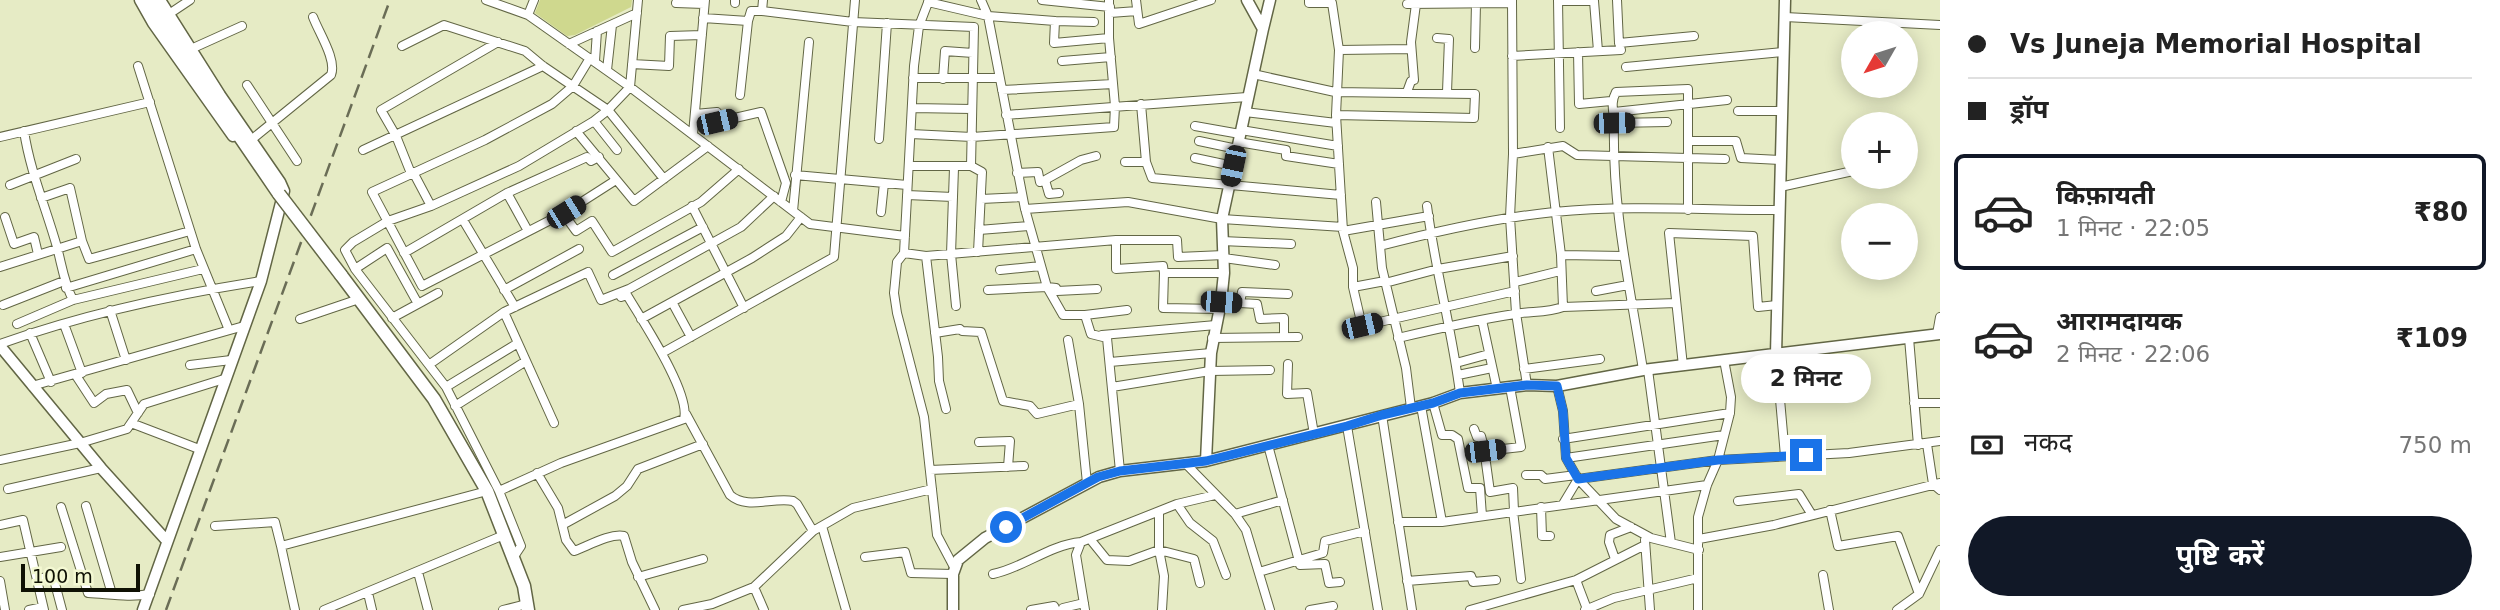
<!DOCTYPE html>
<html lang="hi">
<head>
<meta charset="utf-8">
<style>
	:root { --surface:#fff; --page:#f2f2f2; --text:#222; --muted:#767676; --line:#e0e0e0; --accent:#111827 }
	body { margin:0; font-family:"DejaVu Sans","Noto Sans Devanagari",sans-serif; background:var(--page); color:var(--text); height:100vh; display:flex; flex-direction:column; font-size:26px; white-space:nowrap }
	* { box-sizing:border-box; margin:0 }
	p { font-size:23px; color:var(--muted) }
	.icon { flex:none; width:38px; height:38px; fill:none; stroke:currentColor; stroke-width:2; stroke-linecap:round; stroke-linejoin:round }
	.map { position:relative; flex:1; overflow:hidden }
	.drawer { display:flex; flex-direction:column; background:var(--surface); width:560px }
	.drawer>* { flex:none }
	.hud { display:grid; align-content:center; height:154px; padding:0 28px; background:var(--surface) }
	.needle { width:46px; rotate:231deg }
	.controls { position:absolute; left:1841px; top:21px; display:grid; gap:14px }
	.controls a { display:grid; place-items:center; width:77px; height:77px; border-radius:50%; background:var(--surface); box-shadow:0 4px 18px #0003; font-size:35px }
	.scale { position:absolute; left:21px; bottom:18px; width:119px; box-sizing:border-box; padding-left:7px; border:4px solid #0f1104; border-top:0; font-size:19px; line-height:24px; white-space:nowrap; color:#0f1104; -webkit-text-stroke:5px #f3f8d2; paint-order:stroke }
	.end { position:absolute; width:32px; height:32px; margin:-16px; border:9px solid #1a73e8; background:#fff; box-shadow:0 0 0 4px #fff }
	.from { border-radius:50% }
	.bubble { position:absolute; height:49px; border-radius:24px; background:var(--surface); box-shadow:0 4px 18px #0003; font-size:23px; font-weight:700; line-height:49px; text-align:center }
	.car { position:absolute; width:21px; height:42px; margin:-21px -10px; border-radius:9px; box-shadow:0 0 5px 2px #0007; background:linear-gradient(#222 24%,#8ab4d8 0 40%,#222 0 76%,#8ab4d8 0 86%,#222 0) }
	.hud b { display:flex; align-items:center; gap:24px; height:66px; font-size:26px }
	.hud b+b { border-top:2px solid var(--line) }
	.hud i { width:18px; height:18px; background:var(--text) }
	ul { padding:0; list-style:none }
	li { display:flex; align-items:center; gap:21px; height:116px; margin:0 14px 10px; padding:0 14px; border:4px solid transparent; border-radius:10px }
	li div { flex:1 }
	li b { display:block; font-size:26px }
	li em { font-style:normal; font-weight:700 }
	li.selected { border-color:var(--accent) }
	li>.icon { width:63px; height:63px; stroke-width:1.5 }
	.pay { display:flex; align-items:center; gap:18px; height:77px; padding:0 28px; font-size:26px }
	.pay p { margin-inline-start:auto }
	.primary-button { display:flex; gap:14px; margin-top:auto; padding:14px 28px }
	.primary-button a { flex:1; height:80px; border-radius:42px; background:var(--accent); color:#fff; font-size:28px; font-weight:700; line-height:80px; text-align:center }
	main { display:flex; flex:1; min-height:0 }
	.map>svg:first-child { display:block }
	.green { fill:#cfd88e }
	.lines { fill:none; stroke-linecap:round; stroke-linejoin:round }
	.street-casing { stroke:#626645; stroke-width:10 }
	.secondary-casing { stroke:#626645; stroke-width:13 }
	.primary-casing { stroke:#626645; stroke-width:15 }
	.street { stroke:#fff; stroke-width:8 }
	.secondary { stroke:#fff; stroke-width:10 }
	.primary { stroke:#fff; stroke-width:12 }
	.rail { stroke:#6a6d56; stroke-width:2.5; stroke-dasharray:14 7; stroke-linecap:butt }
	.primary-bridge-casing { stroke:#626645; stroke-width:15; stroke-linecap:butt }
	.primary-bridge { stroke:#fff; stroke-width:12 }
	.route { stroke:#1a73e8; stroke-width:9 }
</style>
</head>
<body>
<main>
<div class="map">
<svg width="1940" height="610" viewBox="0 0 1940 610">
	<rect width="100%" height="100%" fill="#e6ebc5"/>
	<path class="green" d="M540 0H632L631 7 575 35 567 36 535 13Z"/>
	<g class="lines">
		<g class="street-casing">
			<path id="street" d="M486 0 528 15
				M534 0 528 15 630 87 810 224 905 236
				M763 0 762 11 853 22 974 27 971 166
				M929 0 919 26 914 66 904 253 897 262 894 293 897 313 924 417 937 535 955 569
				M981 0 988 16 1025 209 1047 287 1063 315H1085L1091 334 1107 338 1120 471
				M1042 0 1110 7
				M1136 0 1139 24 1211 0
				M1309 0V3H1332L1339 50 1411 49
				M1512 0 1513 154 1510 217 1516 313 1527 385
				M1558 0 1560 128
				M1617 0 1619 43
				M1558 1H1594L1598 51
				M928 2 988 16 1055 21 1054 43 1109 38
				M676 3 704 4
				M735 3V0
				M1407 4 1512 3
				M1110 13 1137 11
				M169 14 190 0
				M1785 17 1940 25
				M703 18 748 21 740 95
				M748 21 751 11H762
				M1055 21 1094 22
				M1437 38 1449 39 1447 92
				M569 44 637 13
				M402 46 444 25 525 51 543 66 608 110 664 179
				M1475 48 1476 3
				M191 49 242 26
				M1578 52 1579 104 1611 101
				M1512 56 1621 50 1619 43 1694 36
				M590 58 573 86 552 104 485 140 372 192 422 286 566 212 616 180
				M595 61 597 31
				M1062 61 1111 57
				M632 64 669 66 670 36 702 35
				M138 66 196 249 229 330
				M1626 67 1783 52
				M607 70 612 25
				M1253 74 1335 92 1475 94 1474 118 1336 115 1339 50
				M913 78H999
				M943 79 945 51 973 53
				M247 85 297 161
				M1002 90 1113 84
				M1407 92 1411 81 1414 80 1411 42 1416 4
				M1141 104 1146 162
				M912 108 972 109
				M1738 111H1783
				M1245 112 1336 123
				M1614 112 1727 100
				M695 114 717 112V122L761 112 786 183 781 202
				M1006 115 1247 97
				M1336 115 1343 231 1353 268V287L1362 326 1515 291
				M594 121 617 150
				M1614 123 1667 122
				M1195 126 1240 134
				M1241 130 1338 146
				M24 131C30 171 46 208 57 247 62 266 64 283 73 300
				M576 131 634 201 708 146
				M693 134 705 0
				M911 134 972 137 1114 127 1115 106 1109 38V0
				M0 137 150 102
				M879 139 887 23
				M251 140 331 75C337 60 319 33 313 17
				M1199 141 1237 149
				M1688 141H1736L1741 158 1781 160
				M1238 142 1286 150V156L1339 164
				M1548 147 1561 255 1563 307 1676 303
				M363 150 543 66
				M1513 154 1563 146 1577 155 1725 159
				M1195 158 1233 166
				M1125 162H1146L1152 178 1341 195
				M909 166H971L982 172 978 252
				M954 168 951 254 956 306
				M1017 173 1038 172 1040 182 1045 180 1049 194 1059 193
				M795 175 907 185
				M1045 180 1081 160 1096 156
				M10 185 76 159
				M1780 187 1853 171
				M507 193 528 231
				M907 195 953 197
				M981 199 1022 197
				M1376 202 1382 268 1406 368 1411 408
				M431 206 413 172 410 171 396 136 381 110 498 42
				M692 206 744 308
				M1427 206C1435 269 1452 330 1460 393
				M1025 209 1128 202 1222 219 1343 227
				M793 211 809 42
				M881 212 884 183
				M563 213 576 231 592 221 612 252 701 202 739 169
				M5 217 14 244 34 237 38 254
				M463 220 515 307
				M979 230 1029 226
				M1343 231 1429 216
				M1116 240V269L1163 266 1164 273H1224
				M82 241 89 259 190 231
				M1222 241 1291 244
				M1380 246C1437 231 1495 218 1554 212 1628 205 1705 210 1780 210
				M404 253 507 193 587 157 591 161 599 157
				M904 253 926 256 938 357 939 381 946 409
				M1561 255 1623 256
				M926 256 1116 240H1177L1178 257 1224 255
				M1224 258 1275 265
				M0 267 82 241 70 188 41 198
				M355 269 387 248 417 302
				M1000 270 1041 266
				M1164 273 1163 308 1219 309
				M613 275 703 227
				M1515 282 1560 271
				M1385 283 1438 269 1513 256
				M1353 287 1385 281
				M66 288 196 249
				M504 290 579 249
				M988 290 1047 287 1056 288 1057 291 1097 289
				M1596 291 1628 285
				M672 302 691 337
				M1221 302 1240 303 1242 292 1288 294
				M1240 303 1257 304 1260 319 1284 318V337
				M3 305 64 281
				M110 310 126 360
				M504 312 588 272 601 300 629 289 741 227 774 196
				M1085 315 1127 310
				M392 318 438 293
				M300 319 359 299
				M641 319 752 258 786 236 801 217
				M1482 320 1497 389
				M17 324 73 300 203 269
				M64 324 82 373
				M30 333 51 382
				M935 333 960 329 962 331 981 332 1003 401 1030 406 1037 414 1079 404 1087 483
				M1937 334 1940 317
				M1102 335 1216 325
				M1212 338 1298 337
				M1398 338C1436 329 1475 320 1515 314 1531 311 1547 313 1563 307
				M1909 338 1918 445
				M1068 340 1079 404
				M0 344C84 314 172 295 261 281
				M662 353 834 257 855 0
				M1776 354 1785 456
				M1110 362 1211 353
				M1456 363 1489 354
				M430 364 504 312 554 423
				M1288 364 1287 394 1307 393 1314 434
				M190 365 231 360
				M1683 366 1669 233 1753 236 1758 307 1777 305
				M1524 369 1600 359
				M1643 370C1630 285 1612 211 1614 123 1614 112 1610 103 1616 92L1688 89V210
				M1648 370 1671 543
				M75 374 94 403 106 394 127 390 138 413
				M1458 375 1492 368
				M32 386 244 326
				M1557 386 1563 411 1566 458 1578 479 1616 519 1651 538 1699 550
				M446 387 518 343
				M1112 387 1210 371 1270 370
				M1433 403 1442 435H1452L1458 439 1468 488H1480L1482 516
				M1914 403H1940
				M455 406 526 361
				M1421 406 1442 522 1707 485
				M686 414 730 495C747 510 772 497 793 501L797 504 813 531
				M1382 415 1412 610
				M131 423 199 449
				M1347 426 1378 610
				M1474 429 1477 437 1481 436 1485 451 1521 447 1510 387
				M1563 439 1730 413
				M979 442 1010 441 1008 467
				M1927 444 1933 484 1940 490
				M1268 445 1300 565 1325 564 1329 583 1340 582
				M1566 458 1724 435
				M0 460 80 443 127 429 144 404 224 379
				M1185 463 1235 514 1246 530 1270 610
				M1486 463 1490 492 1513 488 1514 511
				M930 470 1024 466
				M537 473 558 508 566 540 574 551C588 546 610 533 624 536L632 562 655 610
				M1526 475H1541L1545 479 1576 475
				M8 489 101 468
				M499 491 561 463 684 419C691 393 641 319 627 295L621 297 619 293
				M1738 501 1799 494 1812 515
				M1177 504 1190 523 1213 541 1226 575
				M1563 504 1578 479 1718 460 1849 453 1940 441
				M86 506 112 594
				M61 507 88 593C109 594 129 598 150 594
				M1541 507 1542 536H1550
				M1830 510 1838 546 1898 536 1919 594
				M1513 511 1521 579
				M1159 512V550L1164 576 1162 610
				M1235 514 1283 500
				M1398 522H1442
				M564 524 615 496 627 486 638 469 703 444
				M0 525 23 520 44 610
				M215 526 275 522 281 546 487 491
				M822 526 846 610
				M1090 539 1107 560 1129 561 1159 550 1194 559 1200 583
				M1699 539 1774 525 1940 483
				M1645 540 1650 610
				M281 546 295 610
				M0 557 61 547
				M865 557 905 552 911 573 953 574
				M513 558 521 546 499 491 446 387 355 269 345 250 353 242 388 221 431 206 519 166 594 121 608 110 630 87 638 0
				M1615 559 1609 542 1610 535 1631 527
				M418 572 428 610
				M1259 572 1323 553 1325 541 1365 531
				M993 574C1023 568 1049 545 1081 542
				M1823 575 1829 610
				M638 577 703 559
				M37 579 53 576 62 610
				M1576 580 1587 609
				M0 581 5 610
				M1407 581 1471 576 1473 582 1496 580
				M754 587 813 531 853 508 932 489
				M368 593 372 610
				M29 610 43 607
				M324 610 504 535
				M503 610 527 604
				M683 610 712 604 754 587 764 610
				M1031 610 1054 606 1056 610
				M1063 610V608L1084 603
				M1085 610 1076 555 1081 542 1177 504 1215 495
				M1310 610 1333 606
				M1470 610 1576 580 1645 545
				M1585 610 1614 598 1698 578
				M1698 610V517L1707 485 1718 460 1730 413 1731 397 1724 360
				M1897 610 1919 594 1940 550"/>
		</g>
		<g class="secondary-casing">
			<path id="secondary" d="M140 0 153 23 233 136
				M1263 29 1270 0
				M0 346 101 468 167 541
				M1776 354 1785 0
				M1206 461 1211 353 1221 302 1224 273 1222 219 1263 29 1247 0
				M143 610 261 281 284 191 280 182 220 95 160 0
				M953 610V574L958 560 985 538 1099 477 1120 471 1206 461 1433 403 1460 393 1527 385 1557 386 1643 370 1940 334"/>
		</g>
		<g class="primary-casing">
			<path id="primary" d="M149 0 186 58 279 194
				M341 275 434 399 487 491 524 586 528 610"/>
		</g>
		<use href="#street" class="street"/>
		<use href="#secondary" class="secondary"/>
		<use href="#primary" class="primary"/>
		<path class="rail" d="M166 610 390 0"/>
		<g class="primary-bridge-casing">
			<path id="primary-bridge" d="M279 194 341 275"/>
		</g>
		<use href="#primary-bridge" class="primary-bridge"/>
	</g>
	<g class="lines">
		<path class="route" d="M1006 527 1098 477 1120 471 1206 461 1347 426 1382 415 1433 403 1460 393 1527 385 1557 386 1563 411 1566 458 1578 479 1718 460 1806 455"/>
	</g>
</svg>
<div class="controls">
<a><svg class="needle" viewBox="-14 -14 28 28"><path d="M0-13l5 13h-10z" fill="#e53935"/><path d="M0 13l5-13h-10z" fill="#767676"/></svg></a>
<a>+</a>
<a>−</a>
</div>
<div class="scale">100 m</div>
<i class="end from" style="left:1006px;top:527px"></i>
<i class="end" style="left:1806px;top:455px"></i>
<div class="bubble" style="left:1741px;top:354px;width:130px">2 मिनट</div>
<i class="car" style="left:717px;top:122px;rotate:77deg"></i>
<i class="car" style="left:1614px;top:123px;rotate:89deg"></i>
<i class="car" style="left:1233px;top:166px;rotate:192deg"></i>
<i class="car" style="left:566px;top:212px;rotate:58deg"></i>
<i class="car" style="left:1221px;top:302px;rotate:94deg"></i>
<i class="car" style="left:1362px;top:326px;rotate:77deg"></i>
<i class="car" style="left:1485px;top:451px;rotate:83deg"></i>
</div>
<section class="drawer">
<div class="hud">
<b><i class="from"></i>Vs Juneja Memorial Hospital</b>
<b><i></i>ड्रॉप</b>
</div>
<ul>
<li class="selected"><svg class="icon" aria-label="car" viewBox="0 0 24 24"><path d="M5 17H2v-5l4-1 3-4h7l3 4 3 1v5h-3M9 17h6M6 11h13"/><circle cx="7" cy="17" r="2"/><circle cx="17" cy="17" r="2"/></svg><div><b>किफ़ायती</b><p>1 मिनट · 22:05</p></div><em>₹80</em></li>
<li><svg class="icon" aria-label="car" viewBox="0 0 24 24"><path d="M5 17H2v-5l4-1 3-4h7l3 4 3 1v5h-3M9 17h6M6 11h13"/><circle cx="7" cy="17" r="2"/><circle cx="17" cy="17" r="2"/></svg><div><b>आरामदायक</b><p>2 मिनट · 22:06</p></div><em>₹109</em></li>
</ul>
<div class="pay"><svg class="icon" aria-label="cash" viewBox="0 0 24 24"><path d="M3 7h18v10H3z"/><circle cx="12" cy="12" r="2"/></svg>नकद<p>750 m</p></div>
<div class="primary-button"><a>पुष्टि करें</a></div>
</section>
</main>
</body>
</html>
